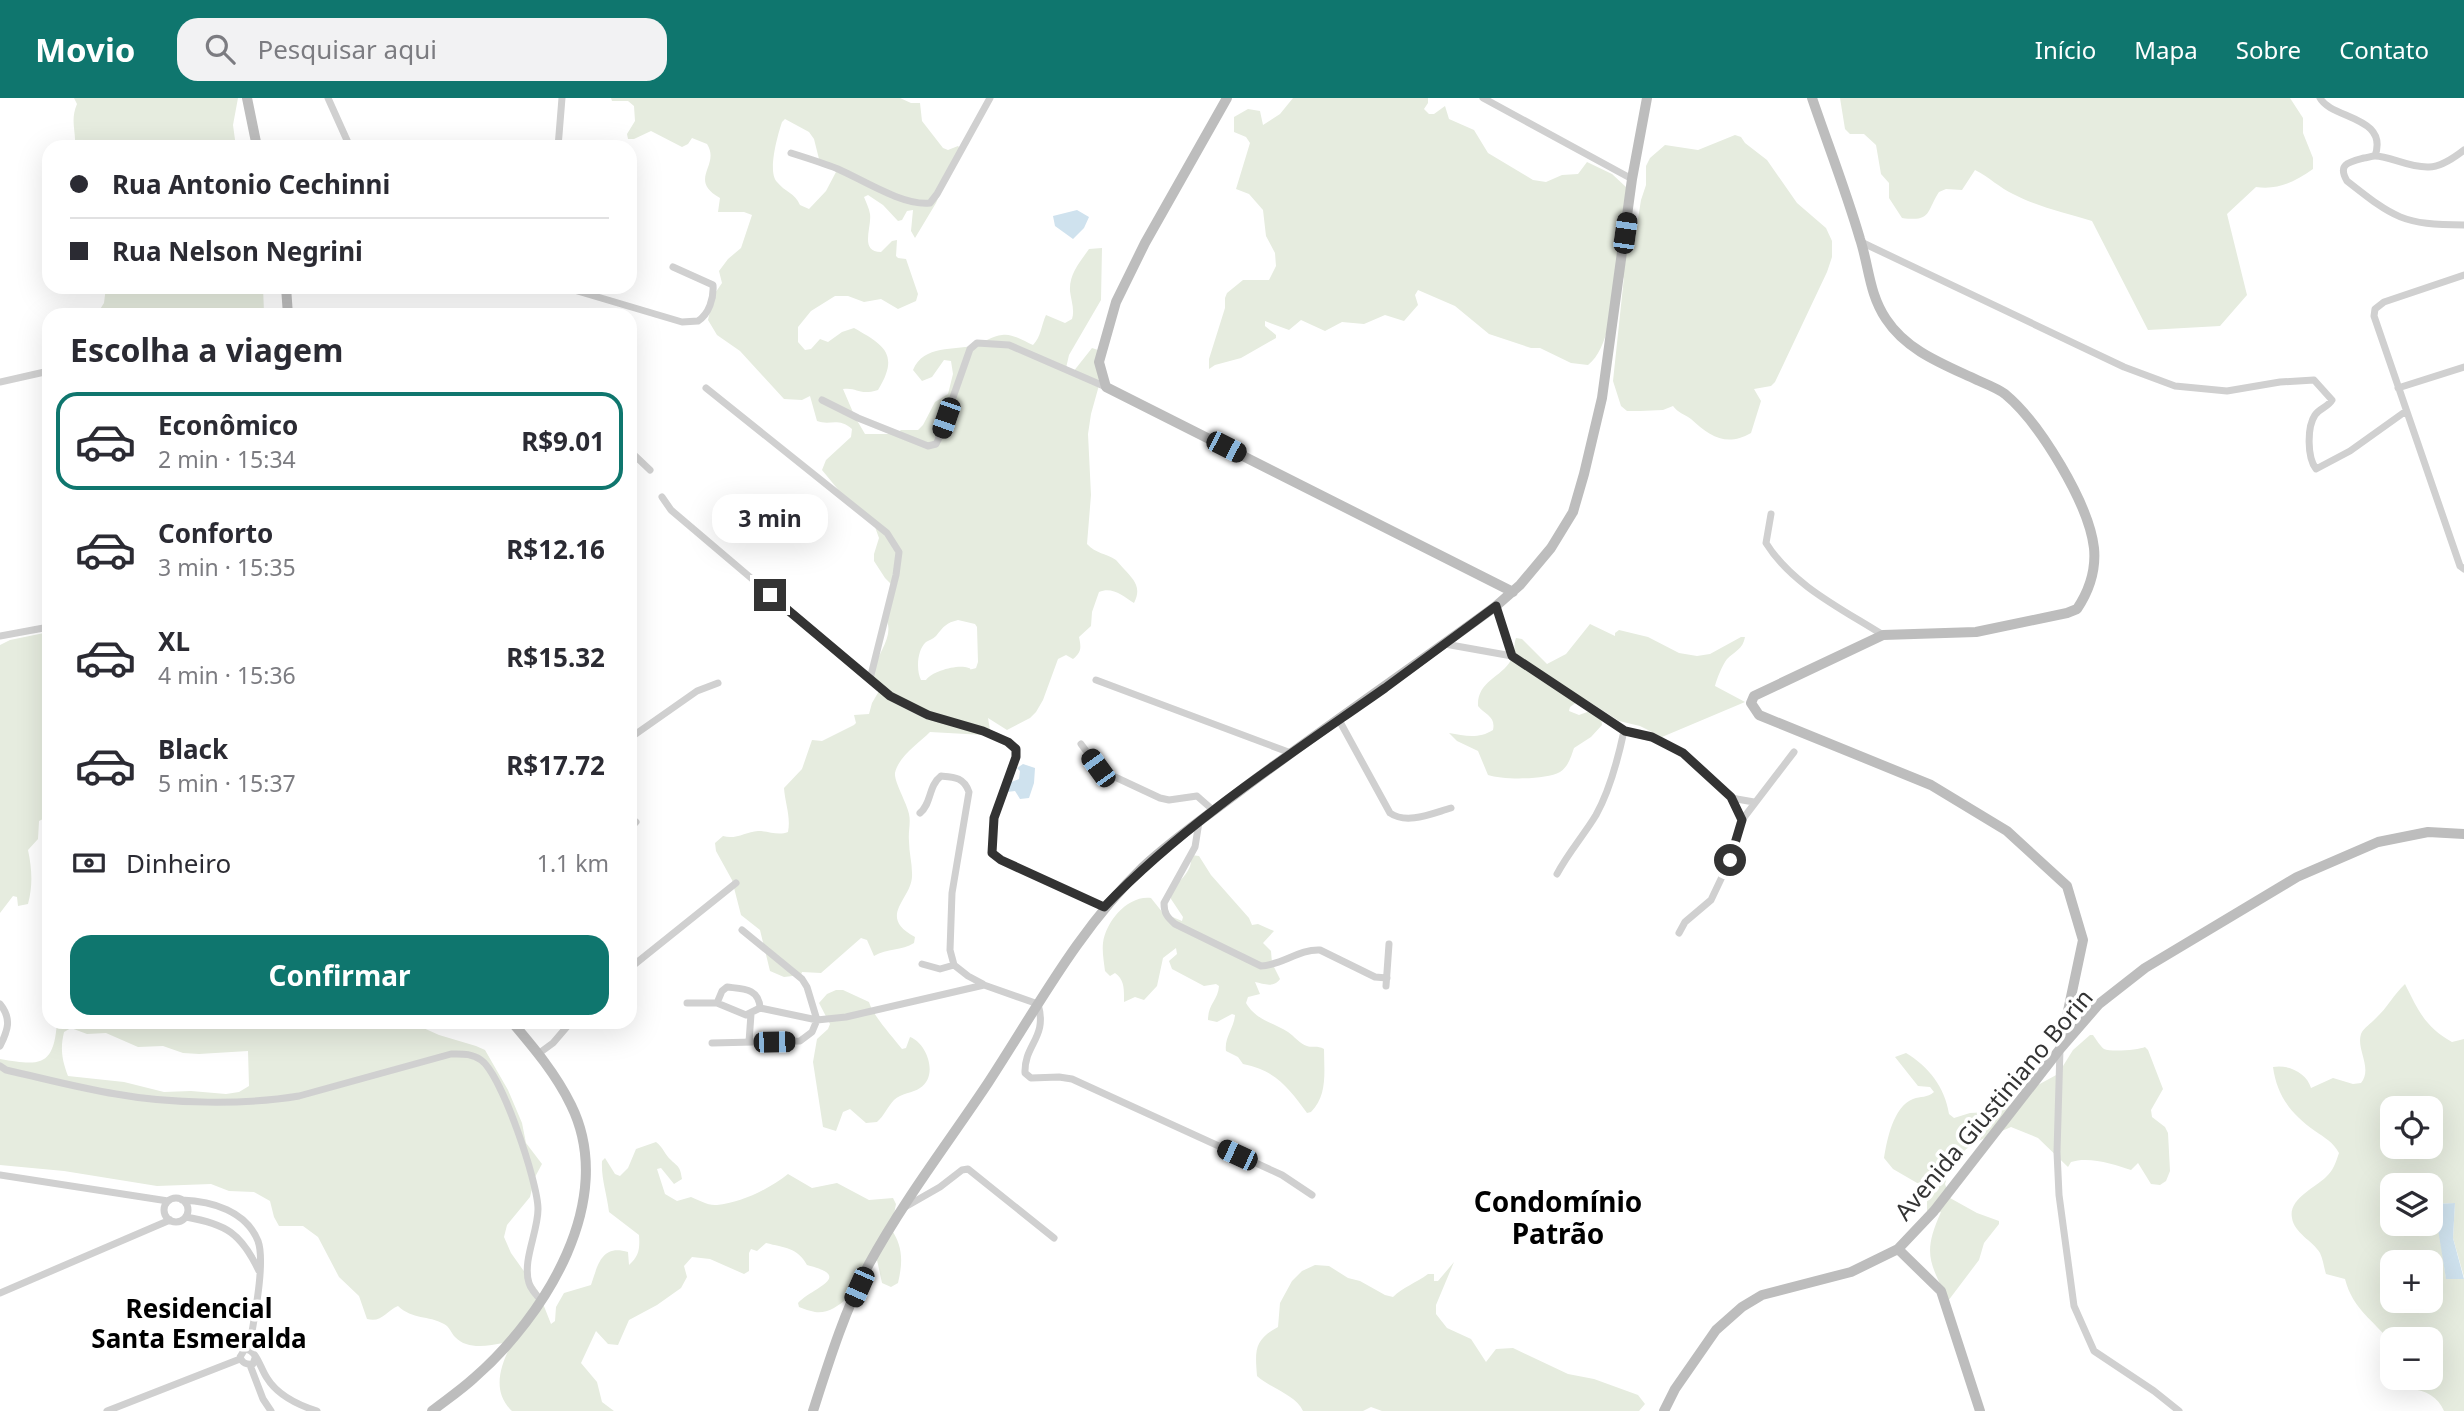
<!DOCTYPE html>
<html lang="pt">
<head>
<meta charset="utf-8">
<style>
	:root { --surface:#fff; --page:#f2f2f3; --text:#2b2b33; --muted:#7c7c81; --line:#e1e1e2; --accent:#0f766e }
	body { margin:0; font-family:"Noto Sans",sans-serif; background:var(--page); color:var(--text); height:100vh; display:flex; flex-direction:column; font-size:26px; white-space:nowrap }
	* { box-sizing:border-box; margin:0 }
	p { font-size:23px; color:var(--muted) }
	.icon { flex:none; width:38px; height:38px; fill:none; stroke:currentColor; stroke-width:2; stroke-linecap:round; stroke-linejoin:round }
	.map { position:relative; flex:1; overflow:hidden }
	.side { position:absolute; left:42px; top:210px; width:595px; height:721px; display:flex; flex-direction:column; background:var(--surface); border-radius:21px; box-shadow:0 7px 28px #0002 }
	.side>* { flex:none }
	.top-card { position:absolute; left:42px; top:42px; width:595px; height:154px; border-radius:21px; box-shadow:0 7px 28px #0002; display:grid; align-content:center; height:154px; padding:0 28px; background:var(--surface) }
	.controls { position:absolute; left:2380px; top:998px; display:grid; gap:14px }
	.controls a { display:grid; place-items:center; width:63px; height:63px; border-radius:14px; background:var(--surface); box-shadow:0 7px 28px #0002; font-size:35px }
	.end { position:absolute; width:32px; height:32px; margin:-16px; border:9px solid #333; background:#fff; box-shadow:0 0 0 4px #fff }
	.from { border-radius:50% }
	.bubble { position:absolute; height:49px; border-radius:21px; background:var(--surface); box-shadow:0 7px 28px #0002; font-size:23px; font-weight:700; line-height:49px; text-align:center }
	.car { position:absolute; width:21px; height:42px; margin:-21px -10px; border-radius:9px; box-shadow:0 0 5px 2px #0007; background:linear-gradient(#222 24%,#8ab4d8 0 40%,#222 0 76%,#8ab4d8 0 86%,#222 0) }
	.top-card b { display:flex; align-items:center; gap:24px; height:66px; font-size:26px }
	.top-card b+b { border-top:2px solid var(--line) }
	.top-card i { width:18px; height:18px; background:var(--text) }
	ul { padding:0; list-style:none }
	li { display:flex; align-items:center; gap:21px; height:98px; margin:0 14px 10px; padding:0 14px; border:4px solid transparent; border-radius:21px }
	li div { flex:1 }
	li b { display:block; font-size:26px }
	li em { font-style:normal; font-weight:700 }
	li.on { border-color:var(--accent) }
	li>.icon { width:63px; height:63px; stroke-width:1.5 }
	h2 { padding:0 28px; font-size:32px; line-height:84px }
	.pay { display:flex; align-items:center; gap:18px; height:77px; padding:0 28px; font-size:26px }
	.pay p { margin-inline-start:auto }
	.action { display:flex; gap:14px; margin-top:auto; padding:14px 28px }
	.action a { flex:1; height:80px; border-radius:21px; background:var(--accent); color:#fff; font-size:28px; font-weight:700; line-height:80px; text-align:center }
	header { display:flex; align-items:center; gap:42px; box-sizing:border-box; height:98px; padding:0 35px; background:var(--accent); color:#fff }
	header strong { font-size:33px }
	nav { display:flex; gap:38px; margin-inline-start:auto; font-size:24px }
	.search { width:490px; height:63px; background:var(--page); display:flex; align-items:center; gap:18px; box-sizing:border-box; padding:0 24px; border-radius:21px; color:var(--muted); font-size:26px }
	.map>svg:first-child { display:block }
	.green { fill:#e6ecdf; fill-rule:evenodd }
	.water { fill:#cfe2ee }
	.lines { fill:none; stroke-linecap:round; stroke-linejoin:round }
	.street { stroke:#d0d0d0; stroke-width:7 }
	.secondary { stroke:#bdbdbd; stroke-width:10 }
	.route { stroke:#333; stroke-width:9 }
	.labels { text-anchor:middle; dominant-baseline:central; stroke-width:7; stroke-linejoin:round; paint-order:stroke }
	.street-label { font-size:24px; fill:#333; stroke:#fff }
	.neighbourhood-label { font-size:26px; font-weight:bold; fill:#000; stroke:#fff }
	.quarter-label { font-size:28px; font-weight:bold; fill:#000; stroke:#fff }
</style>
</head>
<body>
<header>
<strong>Movio</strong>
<div class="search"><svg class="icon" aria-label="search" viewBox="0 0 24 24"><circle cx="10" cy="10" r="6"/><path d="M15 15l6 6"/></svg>Pesquisar aqui</div>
<nav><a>Início</a><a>Mapa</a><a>Sobre</a><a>Contato</a></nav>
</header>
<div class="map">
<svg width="2464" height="1313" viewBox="0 0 2464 1313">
	<rect width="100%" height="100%" fill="#fff"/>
	<path class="green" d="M74 0H238L233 27 236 49H75C76 31 70 23 77 6Z
		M611 0H900L911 5H920L922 23 943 50 948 52 958 48 960 50 936 105 915 140 911 133 913 112 907 113 902 122 898 123 883 107 868 97 864 99C866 104 869 110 870 116 872 129 859 154 881 154L892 143 897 142 896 158 898 160 906 161 918 196 916 203 898 211 881 201 864 204 848 198H835L811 213 798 229V244L805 252 811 251 820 241 828 244 842 234 854 230C884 247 900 256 878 292 858 298 858 289 843 291L855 319 865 336H896L901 332H918L923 327 935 304 948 296 953 276 951 263 944 262 932 279 922 283 913 272C924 246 954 253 976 247 984 244 993 238 1002 237 1012 235 1024 243 1033 247 1041 239 1041 228 1046 217L1065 225 1072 221C1075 212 1071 202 1070 193 1069 176 1080 164 1089 151L1102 150 1101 202 1069 257 1066 270 1073 274 1092 250 1098 252 1103 273 1091 316 1088 336 1091 397 1087 446C1096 456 1106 455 1116 462 1118 464 1122 469 1124 471 1134 482 1142 489 1134 505 1123 498 1112 488 1099 494L1092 514 1091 528 1079 539C1081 549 1082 554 1073 561L1066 557 1058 561 1043 602 1036 614 1030 620 1007 632 988 620 990 632 984 637 930 634C919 645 898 659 895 675 894 684 907 705 909 716 911 725 908 734 909 743 909 754 912 765 912 775 914 801 875 817 915 839L914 845C902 853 887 850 874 858L867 842 861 840 821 875 802 874 801 877 784 879 770 873 760 832 741 817 732 782 716 753 715 745 723 738C735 742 746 734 758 733 769 733 778 738 788 734 791 719 785 705 784 690L802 671 812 642 822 643 854 627 856 625 854 617 869 616 872 605 879 593C876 586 872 578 874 571 878 554 897 535 884 518L895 490 885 480 874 463V456L879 440 875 429 845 400 822 372 826 362 851 339 852 331C838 319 830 328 817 323L810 298 802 302 784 301 740 253 717 237 708 222 713 198 722 185 719 173 728 161 741 150 752 117 744 114H718L720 100C687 81 721 68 707 46L692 40 688 46 682 49 651 33 634 41H628L627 36 635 23 634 8 628 3H612ZM785 21 809 34 814 41 819 61 836 74 826 93 809 111 800 107C795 95 785 94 777 84 767 74 778 36 782 24ZM958 522 975 526 977 529 978 564 976 570C965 573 976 571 965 569 954 567 931 574 926 582H921C916 572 917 552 926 544 929 542 933 541 936 538 944 528 946 525 958 522Z
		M1293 0H1428V5L1424 11 1429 16H1434L1445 8 1449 21 1474 32 1488 55 1533 82 1546 84 1562 77 1578 76 1587 64 1612 76 1626 89V149L1629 153 1634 146 1641 102 1646 87V68L1650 60 1665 47 1698 52 1735 37 1741 39 1745 45 1767 62 1797 105 1826 130 1832 143V159L1827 174 1775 284 1771 288 1754 291 1761 303 1751 335C1727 349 1710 339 1691 321 1684 316 1678 315 1673 308L1663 312 1640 313H1627L1621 308 1613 283 1624 179C1610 205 1610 250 1588 267L1571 265 1540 250H1531L1489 236 1455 208 1418 192 1415 197 1418 207 1404 223 1385 217 1364 226 1342 224 1325 233 1301 222 1289 232 1265 223V228L1276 237V240L1241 260 1215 267 1209 271V261L1225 210V200L1227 195 1243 182H1269L1276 168 1275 155 1266 138 1263 112 1249 96 1236 91 1250 45 1246 39 1234 34V19L1248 11 1260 13 1263 27 1280 16Z
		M1840 0H2290L2303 20V35L2313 60V71C2294 84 2279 92 2256 89L2227 116 2247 197 2220 228 2148 232 2092 123C2065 115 2038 109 2013 96 2000 90 1989 79 1975 72L1962 92 1946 91 1939 94C1926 114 1932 124 1902 120L1889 100V85L1881 76 1876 47 1864 36H1850L1845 31Z
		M106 189H263L264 215V217H152L132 214 99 213 104 205Z
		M1590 526 1615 538V535L1619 532 1648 539 1679 555 1697 558 1710 556 1741 539H1745C1743 551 1735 553 1727 561 1722 568 1717 580 1715 588L1745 604 1662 639 1640 628 1619 623 1585 601H1581L1570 609 1569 613 1579 617 1590 613 1601 619 1602 627 1591 639 1574 650C1571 659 1568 669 1560 674 1545 682 1503 682 1488 677L1478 653 1457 643 1449 635C1465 638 1479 641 1493 632 1496 618 1485 617 1478 608 1477 583 1501 580 1511 562 1516 555 1513 547 1516 540L1522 541 1547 566 1566 556Z
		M49 534V723L45 720 39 723 38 741 28 752C32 771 33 787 28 806L18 808 17 799 13 798 0 815V547L10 542Z
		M1191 757 1199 758 1211 777 1249 820 1252 827 1258 826 1274 833 1263 845 1271 853 1272 865 1280 881C1274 890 1264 886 1255 884L1260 896 1248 899 1246 905C1256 922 1272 924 1288 934 1294 938 1300 946 1307 948 1313 950 1317 947 1324 951 1324 973 1328 997 1311 1014L1307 1015C1289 990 1275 972 1243 966L1238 959 1226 953C1224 940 1234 930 1235 917L1232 916 1217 924 1208 922C1208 906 1218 902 1219 888L1216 886 1204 888 1172 871 1169 863 1177 856 1176 850 1163 860 1157 888 1144 902 1135 899 1124 904C1124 892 1125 882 1115 875L1110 878 1105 873C1104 864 1102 854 1103 845 1106 823 1128 797 1151 800L1163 815 1182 823 1183 819 1171 801V792C1181 781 1193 773 1191 757Z
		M2405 886C2418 912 2425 929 2452 944L2464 941V1179L2453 1140 2455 1105 2435 1106 2446 1180 2464 1181V1313H2444C2438 1299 2426 1292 2411 1291L2407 1279H2431V1241H2392V1246C2373 1221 2353 1212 2345 1181L2326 1176C2324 1170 2323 1161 2320 1155 2313 1143 2294 1135 2292 1120 2288 1101 2315 1090 2326 1079 2333 1073 2336 1064 2339 1055 2333 1044 2325 1040 2315 1033 2291 1016 2277 998 2273 969 2288 966 2307 975 2311 990L2333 980 2353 986 2361 985C2373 970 2356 952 2361 936 2364 929 2371 926 2376 920 2387 910 2394 896 2405 886ZM2392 1010H2431V1048H2392ZM2392 1087H2431V1125H2392ZM2392 1164H2431V1202H2392Z
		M836 892H843L869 904C873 918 892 938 902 951L906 950 910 939C927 945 939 978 920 990 913 995 901 995 894 1002 888 1008 884 1018 877 1024L866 1025 850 1011 843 1014 836 1033 823 1029 813 964 817 941 828 931 830 926 819 905 827 896Z
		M57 924H246C255 932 267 932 276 924H410L439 937 476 948 485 952 508 992 522 1025 526 1045 542 1066 535 1079 530 1099 507 1127 504 1139 511 1155 538 1193 551 1226 555 1223 556 1209 564 1195 591 1187C598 1167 601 1146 628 1154L629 1167C639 1158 640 1151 639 1137L609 1114C607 1096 601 1081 602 1063L605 1060 615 1076 620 1078 628 1070 636 1051 656 1044C663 1049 665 1057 671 1062 679 1070 680 1068 682 1081L674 1086 661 1070 657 1071 665 1096 677 1103 691 1099C699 1102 708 1108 717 1107 741 1105 769 1091 788 1076L812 1090 837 1085 869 1102 893 1100 896 1106 891 1131C903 1148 903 1164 898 1185L891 1189 882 1185 877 1162C864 1180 841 1218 815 1214 810 1213 804 1211 799 1209L798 1205C813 1189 855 1179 807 1167 797 1149 785 1150 766 1145L757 1153 751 1151 749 1155V1173L744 1176 710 1161 692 1159 684 1168 687 1179 681 1190 657 1207 629 1222 618 1247 608 1246 596 1233 581 1265 597 1284 602 1304 614 1313H512C493 1295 499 1272 509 1251L503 1245C488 1248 467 1252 455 1239 451 1235 450 1229 444 1226 428 1217 413 1222 398 1208 386 1213 382 1225 367 1221L359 1198 339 1179 318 1139 303 1128H279L274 1119 270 1103 254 1094 229 1093 211 1086 157 1088 64 1073 0 1067V961C40 968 54 969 57 924ZM71 930 87 936 106 935 138 949 163 948 183 955 199 956 248 953 249 988 239 994 226 996 191 993 164 994 124 984 68 978C62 962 60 951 64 934Z
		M2090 937H2093C2096 941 2100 948 2104 951 2111 954 2139 952 2145 949L2148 952 2163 991 2151 1012 2152 1019 2165 1029 2168 1035 2170 1073 2166 1083 2160 1087 2151 1086 2138 1065 2131 1072C2115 1066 2088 1058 2071 1064L2068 1069 2038 1040 2011 1029C1977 1044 1957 1047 1945 1086L1950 1100 1977 1115 1999 1123V1126L1984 1145 1979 1162 1948 1203C1930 1164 1922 1156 1941 1114L1927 1117V1095L1924 1089 1893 1071 1884 1060C1887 1042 1893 1009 1913 1001 1921 998 1927 1000 1934 994L1930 989 1918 988 1895 959 1906 955C1928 968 1945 989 1949 1016L1954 1020 1970 1015 1989 1014 2014 1006 2029 992 2058 976 2073 952Z
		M1454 1164 1436 1207V1216L1447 1230 1471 1241 1486 1264 1496 1251 1513 1250 1568 1276 1594 1281 1638 1297 1645 1306 1639 1313H1382L1371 1309 1363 1313H1303C1296 1297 1270 1290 1257 1278 1255 1252 1254 1242 1278 1229L1280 1205 1292 1183 1302 1173 1315 1167 1329 1168 1348 1180 1360 1183 1385 1197 1393 1199C1403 1189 1416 1185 1428 1176H1434V1183H1438Z"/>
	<path class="water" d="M1077 112 1089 119 1084 130 1073 141 1055 128 1053 118Z
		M1023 666 1035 670 1034 685 1029 700 1020 701 1015 693 1007 694 1011 684 1019 681 1020 673 1017 670Z
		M2455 1105 2453 1140 2464 1181H2446L2434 1106Z"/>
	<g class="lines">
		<path class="street" d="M328 0 350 49
			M1483 0 1632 81
			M2320 0C2331 21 2389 18 2375 58
			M558 49 562 0
			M2464 52C2455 59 2441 69 2429 69 2409 70 2390 58 2375 58 2371 58 2367 60 2364 60 2349 64 2337 66 2347 83 2394 120 2403 127 2464 127
			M791 55C807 60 823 65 838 71 863 82 903 108 930 105L937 96 990 0
			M1861 144 2124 269 2175 288 2227 293 2280 284 2314 282 2332 302C2328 309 2320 310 2315 317 2307 329 2307 359 2316 371L2350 353 2406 313
			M2464 177 2384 204 2375 211 2374 218 2460 468 2464 471
			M564 189 682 224 698 223C709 216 714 200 713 187L673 169
			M0 284 49 273
			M706 290 887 435 899 454 896 477 870 581
			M2398 290 2464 269
			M822 302 858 320 928 348 936 346 938 342 970 251 977 245 1009 247 1106 289
			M630 353 650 372
			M662 399 671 412 890 598C903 605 916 613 929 618 958 628 993 630 1016 651V659L994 720 992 755 1001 762 1104 809
			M1771 416 1766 445C1792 487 1842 511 1883 537
			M1496 508 1512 558
			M0 538 49 529
			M1445 546 1512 558 1624 633 1652 640 1683 655 1731 699 1742 722
			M1096 582 1291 655
			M1339 622 1390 715C1407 727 1433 715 1451 710
			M630 640 697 593 718 585
			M1081 646 1100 672 1160 700 1169 702 1197 698 1214 713
			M1731 700 1754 704
			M920 715C932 705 928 688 941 678 954 679 964 679 969 694L952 795 950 852 954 867
			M1199 724 1195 749 1164 805C1164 815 1167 819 1175 826L1261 868C1282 867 1299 851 1320 852L1375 879 1387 880
			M630 730 636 724
			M1557 776C1568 755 1584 737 1596 717 1610 692 1618 661 1624 633
			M1679 835 1685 824 1711 802 1730 762 1742 722 1794 654
			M922 866 940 871 954 867 968 878 983 886
			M630 870 736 785
			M1386 888 1389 846
			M687 905H717L746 917 760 910 817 922 846 919 984 887 1038 906C1048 940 1024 946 1025 975L1031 980 1059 979 1072 981 1282 1077 1312 1097
			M717 905 722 893 727 889C743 891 759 890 760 910
			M0 906C12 921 8 932 0 948
			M749 944 751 916
			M712 945 800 943 812 934 817 922 807 889 802 881 742 832
			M2060 951 2057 1054 2059 1097 2074 1208 2094 1253 2154 1293 2179 1313
			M538 956 553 945 571 924
			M0 968 6 972C42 980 79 990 116 996 170 1006 245 1007 299 998L451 956C462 956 471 955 481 962 502 977 538 1085 538 1111 538 1134 522 1163 529 1185 531 1192 537 1198 542 1203
			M0 1077 168 1103
			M164 1112a12 12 0 1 1 24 0a12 12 0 1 1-24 0Z
			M182 1102C212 1103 246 1113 258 1143 266 1165 253 1226 249 1251
			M905 1109 940 1089 962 1072 968 1071 1054 1140
			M186 1119C226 1126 241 1135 259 1173
			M0 1195 170 1122
			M255 1260 253 1266C247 1267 242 1265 240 1259L245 1251C257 1252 260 1270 267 1280 278 1298 298 1307 317 1313
			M250 1267 263 1301 271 1313
			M107 1313 240 1261"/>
		<path class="secondary" d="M247 0 257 49
			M1227 0 1145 145 1116 204 1099 264 1106 289 1513 494
			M1812 0C1828 47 1846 93 1860 141 1869 168 1869 196 1886 221 1907 253 1943 266 1977 282 1986 286 1997 290 2005 296 2040 325 2089 406 2094 450 2096 471 2089 493 2077 511L2067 515 1976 534 1883 537 1754 598 1751 605 1759 617 1931 687 2007 733 2067 788 2083 842 2060 951
			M286 189 288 217
			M1898 1151 1941 1193 1980 1313
			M432 1313C446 1302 461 1292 474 1280 545 1218 618 1102 571 1007 556 976 534 950 512 924
			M813 1313C829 1263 845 1212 869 1166 904 1102 948 1045 988 985 1037 910 1078 832 1143 769 1174 740 1211 715 1245 689 1328 627 1413 569 1496 508L1520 487 1551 450 1573 414 1584 376 1602 300 1632 81 1647 0
			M1664 1313 1675 1291 1716 1232 1742 1209 1762 1197 1851 1174 1898 1151 1934 1113 2060 951 2099 906 2145 870 2297 779 2378 744 2428 734 2464 736"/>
	</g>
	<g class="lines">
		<path class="route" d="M770 497 890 598 928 617 983 633 1008 644 1016 651V659L994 720 992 755 1001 762 1104 809C1187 723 1288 658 1385 590 1422 563 1459 535 1496 508L1512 558 1625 633 1652 639 1683 655 1731 699 1742 722 1730 762"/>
	</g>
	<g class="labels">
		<g class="street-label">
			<text transform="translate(1993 1006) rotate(-50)">Avenida Giustiniano Borin</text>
		</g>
		<g class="neighbourhood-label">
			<text x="199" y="1210">Residencial<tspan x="199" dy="30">Santa Esmeralda</tspan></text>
		</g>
		<g class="quarter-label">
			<text x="1558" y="1103">Condomínio<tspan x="1558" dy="32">Patrão</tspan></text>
		</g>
	</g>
</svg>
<div class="controls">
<a><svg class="icon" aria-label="locate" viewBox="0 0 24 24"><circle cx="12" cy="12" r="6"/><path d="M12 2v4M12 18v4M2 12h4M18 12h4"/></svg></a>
<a><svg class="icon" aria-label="layers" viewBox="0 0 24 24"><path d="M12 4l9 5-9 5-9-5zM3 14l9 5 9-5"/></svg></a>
<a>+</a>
<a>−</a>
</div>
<i class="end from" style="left:1730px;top:762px"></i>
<i class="end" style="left:770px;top:497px"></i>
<div class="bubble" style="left:712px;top:396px;width:116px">3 min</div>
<i class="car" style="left:1625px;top:135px;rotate:8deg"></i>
<i class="car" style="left:946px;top:320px;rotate:199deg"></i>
<i class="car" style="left:1226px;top:349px;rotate:117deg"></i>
<i class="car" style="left:1098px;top:670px;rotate:324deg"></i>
<i class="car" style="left:774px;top:944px;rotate:89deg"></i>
<i class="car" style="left:1237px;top:1057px;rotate:295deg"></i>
<i class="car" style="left:859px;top:1189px;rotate:204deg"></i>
<div class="top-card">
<b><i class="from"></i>Rua Antonio Cechinni</b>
<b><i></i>Rua Nelson Negrini</b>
</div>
<section class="side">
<h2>Escolha a viagem</h2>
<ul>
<li class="on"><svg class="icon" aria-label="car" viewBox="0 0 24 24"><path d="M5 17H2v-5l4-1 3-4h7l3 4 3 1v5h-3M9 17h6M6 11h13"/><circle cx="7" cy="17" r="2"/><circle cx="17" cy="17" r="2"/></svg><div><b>Econômico</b><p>2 min · 15:34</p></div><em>R$9.01</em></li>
<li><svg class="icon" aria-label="car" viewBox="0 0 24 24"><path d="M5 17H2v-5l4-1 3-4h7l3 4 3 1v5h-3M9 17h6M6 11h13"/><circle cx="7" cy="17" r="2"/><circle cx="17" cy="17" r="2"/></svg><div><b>Conforto</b><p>3 min · 15:35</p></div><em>R$12.16</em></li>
<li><svg class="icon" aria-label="car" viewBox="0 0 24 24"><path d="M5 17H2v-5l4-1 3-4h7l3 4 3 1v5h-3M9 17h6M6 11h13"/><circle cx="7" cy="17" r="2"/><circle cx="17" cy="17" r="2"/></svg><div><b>XL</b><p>4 min · 15:36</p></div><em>R$15.32</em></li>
<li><svg class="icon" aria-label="car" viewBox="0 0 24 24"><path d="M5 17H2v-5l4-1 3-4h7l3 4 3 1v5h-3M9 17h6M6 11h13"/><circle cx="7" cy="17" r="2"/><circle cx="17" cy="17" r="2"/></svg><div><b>Black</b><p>5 min · 15:37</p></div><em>R$17.72</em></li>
</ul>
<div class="pay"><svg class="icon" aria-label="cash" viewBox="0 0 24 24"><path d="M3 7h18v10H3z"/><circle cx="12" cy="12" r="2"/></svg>Dinheiro<p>1.1 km</p></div>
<div class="action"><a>Confirmar</a></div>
</section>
</div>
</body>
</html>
